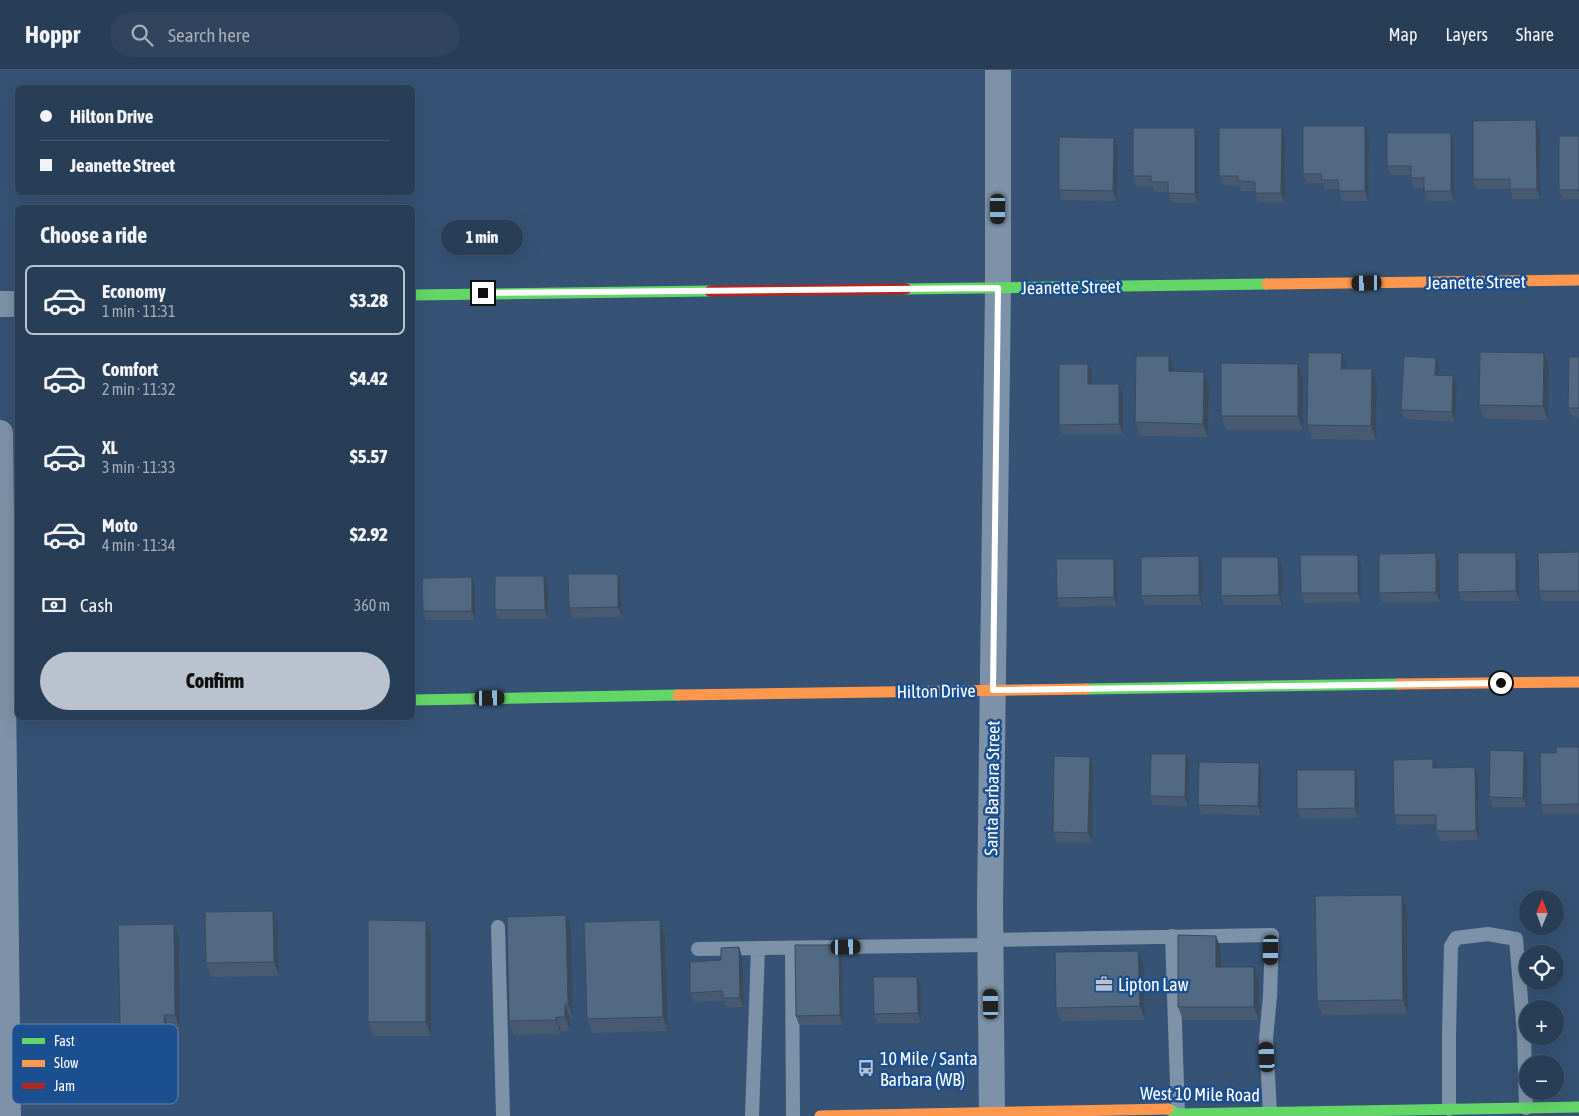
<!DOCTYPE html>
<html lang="en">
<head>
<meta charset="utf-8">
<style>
	:root { --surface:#283e57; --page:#30455d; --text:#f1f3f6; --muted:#a5aeba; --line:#44576d; --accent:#b9c2ce }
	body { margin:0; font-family:"Asap Condensed",sans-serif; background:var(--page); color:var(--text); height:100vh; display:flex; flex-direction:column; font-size:19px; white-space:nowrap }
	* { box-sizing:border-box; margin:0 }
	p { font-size:16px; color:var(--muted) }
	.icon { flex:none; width:28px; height:28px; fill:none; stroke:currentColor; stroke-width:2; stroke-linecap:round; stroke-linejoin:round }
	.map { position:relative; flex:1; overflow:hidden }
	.details { position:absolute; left:15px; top:135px; width:400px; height:515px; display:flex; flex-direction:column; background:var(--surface); border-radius:8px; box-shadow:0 5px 20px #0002,0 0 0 1px var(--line) }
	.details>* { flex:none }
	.top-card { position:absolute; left:15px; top:15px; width:400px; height:110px; border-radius:8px; box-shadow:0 5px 20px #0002,0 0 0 1px var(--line); display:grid; align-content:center; height:110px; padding:0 25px; background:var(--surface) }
	.needle { width:32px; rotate:1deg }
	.buttons { position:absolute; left:1519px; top:820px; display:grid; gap:10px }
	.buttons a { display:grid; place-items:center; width:45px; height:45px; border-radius:50%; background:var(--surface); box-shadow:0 5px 20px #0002,0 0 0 1px var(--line); font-size:25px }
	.end { position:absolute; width:22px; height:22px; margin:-11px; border:6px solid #fff; background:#111; box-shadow:0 0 0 2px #111 }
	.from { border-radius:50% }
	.bubble { position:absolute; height:35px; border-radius:18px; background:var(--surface); box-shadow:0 5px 20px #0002,0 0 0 1px var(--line); font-size:16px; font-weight:800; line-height:35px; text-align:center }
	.car { position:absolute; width:15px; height:30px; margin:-15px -8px; border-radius:6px; box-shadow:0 0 4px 1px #0007; background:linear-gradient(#222 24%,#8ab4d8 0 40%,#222 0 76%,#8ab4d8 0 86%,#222 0) }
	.top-card b { display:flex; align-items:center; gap:18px; height:48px; font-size:19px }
	.top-card b+b { border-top:1px solid var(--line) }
	.top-card i { width:12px; height:12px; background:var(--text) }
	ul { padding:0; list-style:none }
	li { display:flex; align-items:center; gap:15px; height:70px; margin:0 10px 8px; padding:0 15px; border:2px solid transparent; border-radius:8px }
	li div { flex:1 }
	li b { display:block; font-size:19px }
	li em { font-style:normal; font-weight:800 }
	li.current { border-color:var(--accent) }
	li>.icon { width:45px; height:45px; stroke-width:1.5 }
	h2 { padding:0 25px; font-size:22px; line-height:60px }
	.pay { display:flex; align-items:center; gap:12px; height:55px; padding:0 25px; font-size:19px }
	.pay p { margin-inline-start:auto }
	.cta { display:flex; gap:10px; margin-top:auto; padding:10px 25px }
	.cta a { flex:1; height:58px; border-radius:30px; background:var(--accent); color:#111; font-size:20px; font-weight:800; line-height:58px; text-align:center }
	header { display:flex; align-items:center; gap:30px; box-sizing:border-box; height:70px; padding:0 25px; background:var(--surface); border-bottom:1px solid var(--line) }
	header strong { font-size:24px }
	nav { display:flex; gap:28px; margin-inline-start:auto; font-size:18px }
	.search { width:350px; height:45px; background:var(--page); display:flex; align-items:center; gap:12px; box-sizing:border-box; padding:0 18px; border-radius:28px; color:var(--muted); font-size:19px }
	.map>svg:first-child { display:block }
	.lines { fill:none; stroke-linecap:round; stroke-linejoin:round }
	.lane { stroke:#7d92a8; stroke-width:14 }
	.street { stroke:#7d92a8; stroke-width:26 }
	.fast { stroke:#63d668; stroke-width:11 }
	.slow { stroke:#ff974d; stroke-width:11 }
	.jam { stroke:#b3261e; stroke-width:11 }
	.wall { fill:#475a72 }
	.shaded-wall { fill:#394a5c }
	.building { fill:#526984; stroke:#394a5c }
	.route { stroke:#fff; stroke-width:6 }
	.labels { text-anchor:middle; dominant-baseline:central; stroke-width:5; stroke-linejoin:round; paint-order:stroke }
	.street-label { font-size:18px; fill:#fff; stroke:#1b4f8f }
	.poi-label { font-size:18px; fill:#fff; stroke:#1b4f8f; text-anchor:start }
	.key { fill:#1b4f8f; stroke:#5f84b1; stroke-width:1 }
	.key-label { font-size:14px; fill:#fff }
</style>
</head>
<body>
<header>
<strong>Hoppr</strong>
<div class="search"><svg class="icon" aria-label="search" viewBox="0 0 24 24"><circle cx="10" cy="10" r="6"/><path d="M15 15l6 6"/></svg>Search here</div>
<nav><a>Map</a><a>Layers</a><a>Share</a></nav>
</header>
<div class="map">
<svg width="1579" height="1046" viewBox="0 0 1579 1046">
	<rect width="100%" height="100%" fill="#365274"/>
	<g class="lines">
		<path class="lane" d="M498 857 503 1046
			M1172 866 1178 1044
			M990 870 1272 865 1270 926 1266 969 1270 1043
			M792 878 793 1046
			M698 879 990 875
			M1449 1039V965L1451 876 1456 868 1488 864 1516 869 1524 965 1526 1038
			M752 1046 758 878"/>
		<path class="street" d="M0 234H18
			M0 363 8 1046
			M992 1046 990 834 998 218V0"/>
		<path class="fast" d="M906 219 1267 214
			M412 225 710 221
			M1086 619 1399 614
			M412 630 678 625
			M1168 1039 1178 1044 1579 1037"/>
		<path class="slow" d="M1267 214 1579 210
			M1399 614 1579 612
			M678 625 1086 619
			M820 1046 1168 1039"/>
		<path class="jam" d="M710 221 906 219"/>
	</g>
	<path class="wall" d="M1365 56 1369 66 1368 131H1342L1339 119H1325L1323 113H1306L1303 104Z
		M1195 58 1198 68V133H1172L1168 122H1155L1153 116H1136L1133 106Z
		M1282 58 1285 67V132H1258L1255 121H1241L1239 116 1223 115 1219 106Z
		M1540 60V129H1513L1510 119H1476L1473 109Z
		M1451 63 1454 72V131H1427L1424 121V118H1414L1411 108V105H1391L1387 96Z
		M1579 66V129H1562L1559 120Z
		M1114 68 1118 77 1117 131 1062 130 1059 120Z
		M1544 283 1549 297 1548 350 1484 349 1479 335Z
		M1169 286 1174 301 1204 302 1209 316 1208 367 1140 366 1135 352Z
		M1579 287V348L1572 347 1568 338Z
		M1436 288 1439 297V306L1457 316 1455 352 1405 349 1401 340Z
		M1088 294 1092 303V314H1119L1123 323V364H1062L1059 355Z
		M1298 294 1303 308V360H1226L1221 346Z
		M1347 297V299L1377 313 1376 370 1313 369 1307 355Z
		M1579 482V531H1542L1539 521Z
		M1436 483 1440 493V532H1382L1379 523Z
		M1278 487 1282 496V535H1224L1221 526Z
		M1519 493V531H1462L1458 522Z
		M1361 494V532L1304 533 1301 523Z
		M1202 496V535H1145L1141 526Z
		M1117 498V536L1060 537 1057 528Z
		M618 504 621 513 622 547 572 548 569 538Z
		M548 515V549H499L495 540Z
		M475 516V550H426L423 541Z
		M1579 677V744H1544L1541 735 1556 683Z
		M1524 681 1528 690 1527 737H1493L1489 727Z
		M1189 694 1188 736 1153 735 1150 726Z
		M1093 696 1092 772H1056L1053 762Z
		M1436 698 1478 706 1479 770 1440 771 1436 761V754L1397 755 1394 745Z
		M1355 700 1358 709V748H1301L1297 739Z
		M1262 702 1261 745 1202 744 1198 735Z
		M1402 825 1407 839 1408 944 1322 945 1317 931Z
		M660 850 665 864 668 961 592 963 587 949Z
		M426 851 431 864V966H373L368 952Z
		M278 855 279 906 211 907 206 893Z
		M571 859 573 948H570V961H561V964L514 965 509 951Z
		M179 868 180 959H169L170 967 125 968 120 954Z
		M739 877 742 887 744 937 726 938 724 931 694 932 690 923 721 890Z
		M1221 879V897H1254L1259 911V950H1183L1178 937Z
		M842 884 843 955H799L796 946Z
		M1144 895 1145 950 1061 951 1056 938Z
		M917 907 921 916V953H878L874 944Z"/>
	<path class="shaded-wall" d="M1536 50 1540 60V129L1537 119Z
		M1365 56 1369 66 1368 131 1365 121Z
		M1195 58 1198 68V133L1195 124Z
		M1282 58 1285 67V132L1281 123Z
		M1451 63 1454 72V131L1451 121Z
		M1114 68 1118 77 1117 131 1113 121Z
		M1342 283 1347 297 1346 312 1341 299Z
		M1544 283 1549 297 1548 350 1543 336Z
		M1169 286 1174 300V315L1169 301Z
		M1436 288 1439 297 1438 315 1435 305Z
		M1088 294 1092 303V323L1088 314Z
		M1298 294 1303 308V360L1298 346Z
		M1372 299 1377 313 1376 370 1371 356Z
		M1204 302 1209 316 1208 367 1203 354Z
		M1453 306 1457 316 1455 352 1452 342Z
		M1119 314 1123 323V364L1119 354Z
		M1436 483 1440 493V532L1436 522Z
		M1516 483 1519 493V531L1516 521Z
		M1358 485 1361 494V532L1358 523Z
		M1199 486 1202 496V535L1199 525Z
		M1278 487 1282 496V535L1279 525Z
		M1114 489 1117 498V536L1114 527Z
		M618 504 621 513 622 547 618 537Z
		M544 506 548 515V549L545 540Z
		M472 507 475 516V550L472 541Z
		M1524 681 1528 690 1527 737 1523 728Z
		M1186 684 1189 694 1188 736 1185 727Z
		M1090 687 1093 696 1092 772 1088 763Z
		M1433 689 1437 698H1433Z
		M1259 693 1262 702 1261 745 1258 736Z
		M1475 697 1478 706 1479 770 1476 761Z
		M1355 700 1358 709V748L1355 738Z
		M1402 825 1407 839 1408 944 1403 930Z
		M273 841 278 855 279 906 274 892Z
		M566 845 571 859 573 948 568 934Z
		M660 850 665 864 668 961 663 947Z
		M426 851 431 864V966L426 952Z
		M174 854 179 868 180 959 175 945Z
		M1216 866 1221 879V911L1216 897Z
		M839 875 842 884 843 955 840 945Z
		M739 877 742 887 744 937 740 928Z
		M1138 881 1144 895 1145 950 1140 936Z
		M1254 897 1259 911V950L1254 937Z
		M917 907 921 916V953L918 943Z
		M565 934 570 948V961L565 947Z
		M164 945 169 959 170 967 165 954Z
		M556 947 561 961V964L556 950Z"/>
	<path class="building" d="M1536 50 1537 119H1510V109H1473V51Z
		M1303 56H1365V121H1339L1338 110H1322L1321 104H1303Z
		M1133 58H1195V124L1168 123V112H1151V106H1133Z
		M1219 58H1282L1281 123H1255V112L1238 111V106H1219Z
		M1387 63H1451V121H1424V108H1411V96H1387Z
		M1559 66H1579V120H1559Z
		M1059 67 1114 68 1113 121 1059 120Z
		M1480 282 1544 283 1543 336 1479 335Z
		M1308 283H1342L1341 299H1372L1371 356 1307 355Z
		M1136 286H1169V301L1204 302 1203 354 1135 352Z
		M1404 286 1436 288 1435 305 1453 306 1452 342 1401 340Z
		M1569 287H1579V338H1568Z
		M1221 293 1298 294V346H1221Z
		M1059 294H1088V314H1119V354L1059 355Z
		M1579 482V521H1539L1538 483Z
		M1436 483V522L1379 523V484Z
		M1458 483H1516V521L1458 522Z
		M1300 485H1358V523H1301Z
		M1199 486V525L1141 526V487Z
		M1221 487H1278L1279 525 1221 526Z
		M1056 489H1114V527L1057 528Z
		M568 504H618V537L569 538Z
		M495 506H544L545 540H495Z
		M472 507V541H423L422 508Z
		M1556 677H1579V734L1541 735 1540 683H1556Z
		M1490 680 1524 681 1523 728 1489 727Z
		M1151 684H1186L1185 727 1150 726Z
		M1054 686 1090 687 1088 763 1053 762Z
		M1433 689V698L1475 697 1476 761H1436V745H1394L1393 690Z
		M1199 692 1259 693 1258 736 1198 735Z
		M1297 700H1355V738L1297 739Z
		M1402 825 1403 930 1317 931 1315 826Z
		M273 841 274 892 206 893 205 842Z
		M566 845 568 934H565V947H556V950L509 951 507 847Z
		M368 850 426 851V952H368Z
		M660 850 663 947 587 949 584 852Z
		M174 854 175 945H164L165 954H120L118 855Z
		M1178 865 1216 866V897H1254V937H1178Z
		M795 875H839L840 945 796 946Z
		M739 877 740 928H723L722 921 690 923V892L721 890V878Z
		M1138 881 1140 936 1056 938 1055 882Z
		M873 907H917L918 943 874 944Z"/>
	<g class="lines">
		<path class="route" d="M483 223 998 218 993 620 1501 613"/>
	</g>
	<defs>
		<g id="office-bare" transform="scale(1.35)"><path d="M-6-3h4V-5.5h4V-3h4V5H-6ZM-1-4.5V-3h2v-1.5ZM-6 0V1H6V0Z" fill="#b9c2ce" stroke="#1b4f8f" stroke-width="2.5" paint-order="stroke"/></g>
		<g id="bus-bare" transform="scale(1.35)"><path d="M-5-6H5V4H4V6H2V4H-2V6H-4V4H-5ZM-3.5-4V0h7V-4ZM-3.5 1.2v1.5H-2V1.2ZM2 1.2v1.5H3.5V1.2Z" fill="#b9c2ce" stroke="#1b4f8f" stroke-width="2.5" paint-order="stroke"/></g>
	</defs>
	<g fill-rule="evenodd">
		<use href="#office-bare" x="1104" y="914"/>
		<use href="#bus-bare" x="866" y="998"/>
	</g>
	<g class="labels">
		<g class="street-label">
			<text transform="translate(1476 212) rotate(-1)">Jeanette Street</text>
			<text transform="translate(1071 217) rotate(-1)">Jeanette Street</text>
			<text transform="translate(936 621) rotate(-1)">Hilton Drive</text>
			<text transform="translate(992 718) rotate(-89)">Santa Barbara Street</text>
			<text transform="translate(1200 1024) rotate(1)">West 10 Mile Road</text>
		</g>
		<g class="poi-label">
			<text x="1118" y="914">Lipton Law</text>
			<text x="880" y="988">10 Mile / Santa<tspan x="880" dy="21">Barbara (WB)</tspan></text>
		</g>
	</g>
	<rect x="12" y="954" width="166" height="80" rx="8" class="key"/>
	<rect x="22" y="968" width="23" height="6" fill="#63d668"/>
	<rect x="22" y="990" width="23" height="7" fill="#ff974d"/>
	<rect x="22" y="1013" width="23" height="6" fill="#b3261e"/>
	<g class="key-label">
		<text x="54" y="976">Fast</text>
		<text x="54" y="998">Slow</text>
		<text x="54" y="1021">Jam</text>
	</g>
</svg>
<div class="buttons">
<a><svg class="needle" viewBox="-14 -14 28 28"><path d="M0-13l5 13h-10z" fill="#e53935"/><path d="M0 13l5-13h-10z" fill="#a5aeba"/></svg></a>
<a><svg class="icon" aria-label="locate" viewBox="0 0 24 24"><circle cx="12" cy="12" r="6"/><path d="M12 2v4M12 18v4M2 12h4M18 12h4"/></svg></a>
<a>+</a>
<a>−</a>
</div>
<i class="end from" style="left:1501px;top:613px"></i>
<i class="end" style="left:483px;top:223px"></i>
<div class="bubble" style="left:441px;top:150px;width:82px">1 min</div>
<i class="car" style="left:998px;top:139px;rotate:180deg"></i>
<i class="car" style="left:1367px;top:213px;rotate:269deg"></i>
<i class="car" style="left:490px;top:628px;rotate:89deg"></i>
<i class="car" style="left:846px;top:877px;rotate:89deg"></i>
<i class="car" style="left:1271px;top:880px;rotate:181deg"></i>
<i class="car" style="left:991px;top:934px;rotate:359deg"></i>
<i class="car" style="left:1267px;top:987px;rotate:357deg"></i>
<div class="top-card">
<b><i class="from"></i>Hilton Drive</b>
<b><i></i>Jeanette Street</b>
</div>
<section class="details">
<h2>Choose a ride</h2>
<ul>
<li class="current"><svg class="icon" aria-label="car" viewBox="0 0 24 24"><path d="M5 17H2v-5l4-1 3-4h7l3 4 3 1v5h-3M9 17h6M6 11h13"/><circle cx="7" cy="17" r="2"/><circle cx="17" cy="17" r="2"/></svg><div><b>Economy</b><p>1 min · 11:31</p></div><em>$3.28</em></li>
<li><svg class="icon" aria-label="car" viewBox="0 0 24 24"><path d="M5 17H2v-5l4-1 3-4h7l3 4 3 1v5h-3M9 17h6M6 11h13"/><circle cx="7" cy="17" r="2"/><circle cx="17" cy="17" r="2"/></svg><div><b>Comfort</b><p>2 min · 11:32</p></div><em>$4.42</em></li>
<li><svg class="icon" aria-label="car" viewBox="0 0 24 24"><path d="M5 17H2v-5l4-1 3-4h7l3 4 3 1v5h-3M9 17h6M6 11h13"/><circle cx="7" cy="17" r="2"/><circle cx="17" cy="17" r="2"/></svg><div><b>XL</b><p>3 min · 11:33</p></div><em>$5.57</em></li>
<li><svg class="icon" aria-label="car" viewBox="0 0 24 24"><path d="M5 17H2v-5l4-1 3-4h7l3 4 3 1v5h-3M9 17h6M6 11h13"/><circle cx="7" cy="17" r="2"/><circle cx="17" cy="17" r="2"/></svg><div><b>Moto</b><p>4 min · 11:34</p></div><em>$2.92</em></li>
</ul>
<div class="pay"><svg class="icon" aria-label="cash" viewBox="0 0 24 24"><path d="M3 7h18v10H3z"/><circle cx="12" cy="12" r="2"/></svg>Cash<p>360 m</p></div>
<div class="cta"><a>Confirm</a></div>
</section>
</div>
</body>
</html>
